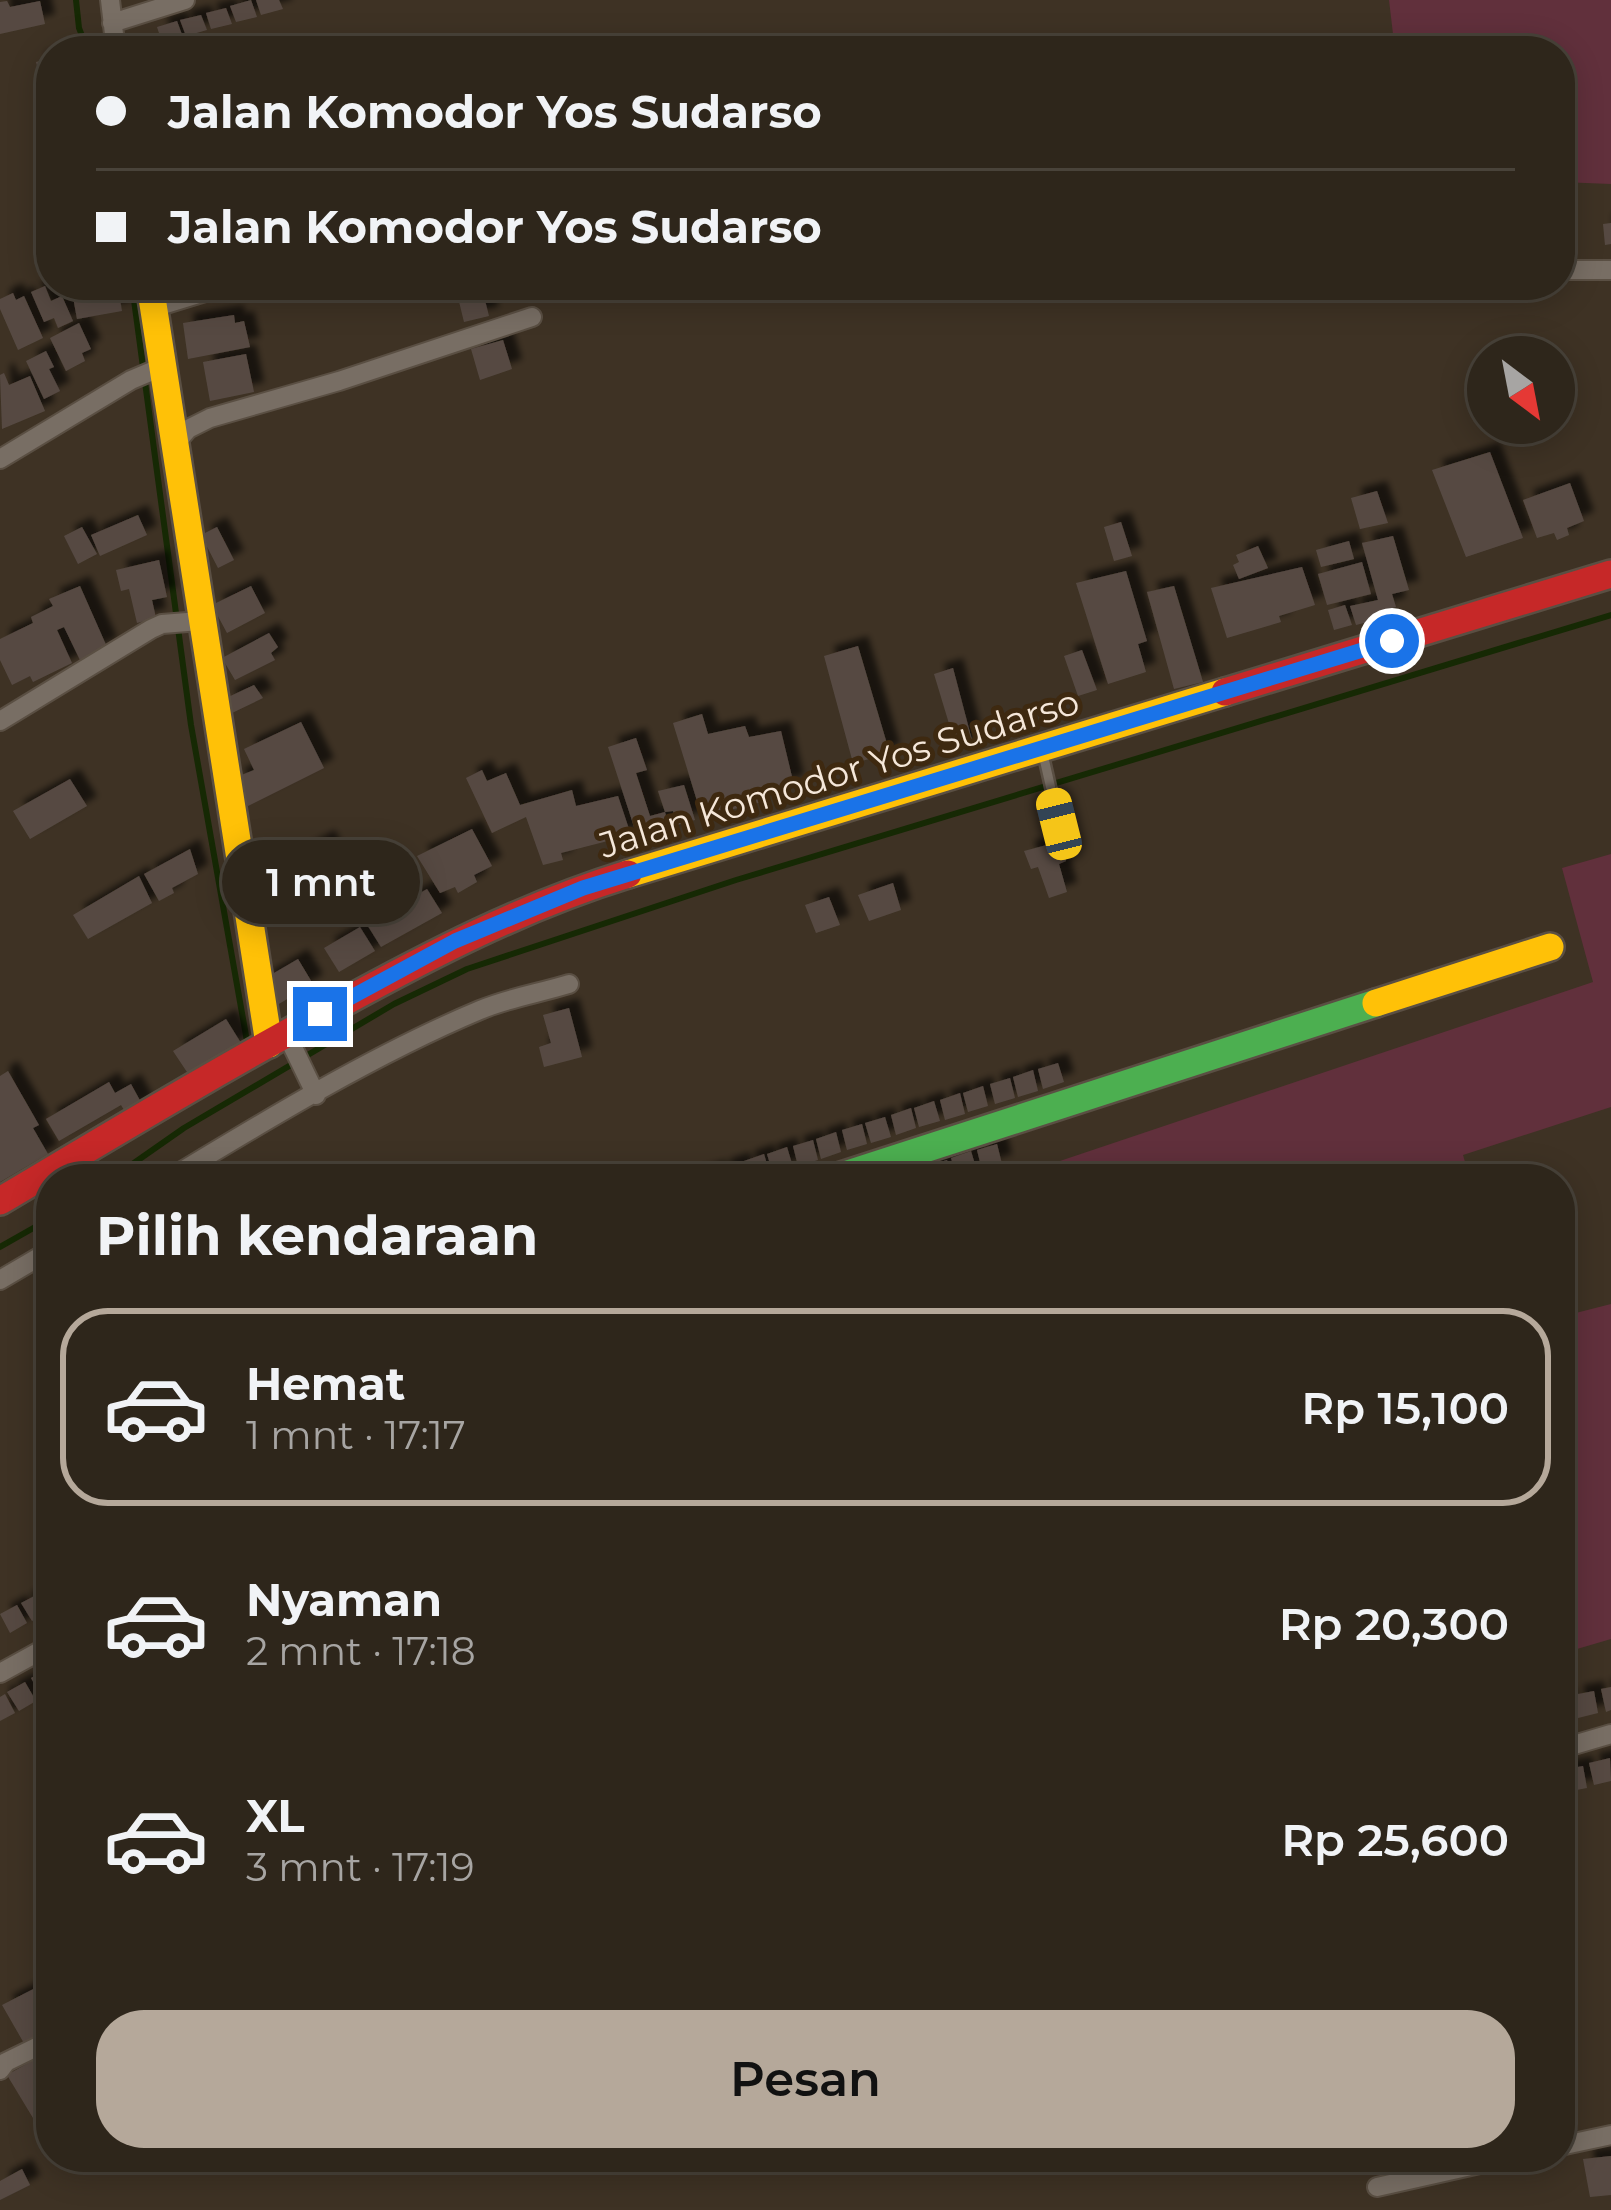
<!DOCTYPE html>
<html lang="id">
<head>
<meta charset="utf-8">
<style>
	:root { --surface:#2e261b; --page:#3a3228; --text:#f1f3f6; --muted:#a7a5a3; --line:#49433a; --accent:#b5a89a }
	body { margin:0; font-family:Montserrat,sans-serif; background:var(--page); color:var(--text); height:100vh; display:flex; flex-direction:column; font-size:45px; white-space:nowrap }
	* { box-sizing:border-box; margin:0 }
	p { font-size:39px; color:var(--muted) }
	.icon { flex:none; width:66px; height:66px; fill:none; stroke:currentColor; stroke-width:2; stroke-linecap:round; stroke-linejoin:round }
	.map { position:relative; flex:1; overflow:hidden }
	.sheet { position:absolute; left:36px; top:1164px; width:1539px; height:1008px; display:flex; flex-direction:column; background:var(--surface); border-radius:48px; box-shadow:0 6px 30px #0003,0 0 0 3px var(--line) }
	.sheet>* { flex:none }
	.guide { position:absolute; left:36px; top:36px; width:1539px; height:264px; border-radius:48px; box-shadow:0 6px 30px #0003,0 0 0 3px var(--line); display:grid; align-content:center; height:264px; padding:0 60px; background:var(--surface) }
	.needle { width:78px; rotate:148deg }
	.buttons { position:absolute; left:1467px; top:336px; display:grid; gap:24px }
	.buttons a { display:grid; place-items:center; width:108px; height:108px; border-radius:50%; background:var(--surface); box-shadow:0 6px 30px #0003,0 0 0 3px var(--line); font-size:60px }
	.end { position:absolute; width:54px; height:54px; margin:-27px; border:15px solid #1a73e8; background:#fff; box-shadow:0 0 0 6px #fff }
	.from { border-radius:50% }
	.bubble { position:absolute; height:84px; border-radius:42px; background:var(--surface); box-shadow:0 6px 30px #0003,0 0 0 3px var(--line); font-size:39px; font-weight:600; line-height:84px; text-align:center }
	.car { position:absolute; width:36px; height:72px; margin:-36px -18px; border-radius:15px; box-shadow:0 0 9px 3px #0007; background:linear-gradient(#f5c518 24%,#345 0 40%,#f5c518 0 76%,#345 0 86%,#f5c518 0) }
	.guide b { display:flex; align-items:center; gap:42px; height:114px; font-size:45px }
	.guide b+b { border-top:3px solid var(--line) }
	.guide i { width:30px; height:30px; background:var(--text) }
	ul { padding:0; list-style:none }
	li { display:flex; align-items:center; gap:36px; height:198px; margin:0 24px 18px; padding:0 36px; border:6px solid transparent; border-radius:48px }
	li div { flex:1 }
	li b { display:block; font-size:45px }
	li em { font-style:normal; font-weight:600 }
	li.current { border-color:var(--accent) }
	li>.icon { width:108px; height:108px; stroke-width:1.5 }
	h2 { padding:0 60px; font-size:54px; line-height:144px }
	.primary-button { display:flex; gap:24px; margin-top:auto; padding:24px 60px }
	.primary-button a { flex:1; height:138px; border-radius:48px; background:var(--accent); color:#111; font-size:48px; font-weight:600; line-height:138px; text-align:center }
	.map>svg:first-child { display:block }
	.green { fill:#61303c }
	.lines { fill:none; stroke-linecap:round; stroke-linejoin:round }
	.stream { stroke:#162904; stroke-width:6 }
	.building { fill:#564a43; filter:url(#shadow) }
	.lane-casing { stroke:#5a4f43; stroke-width:14 }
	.street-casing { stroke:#5a4f43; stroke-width:22 }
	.fast-casing { stroke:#5a4f43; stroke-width:32 }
	.slow-casing { stroke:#5a4f43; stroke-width:32 }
	.jam-casing { stroke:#5a4f43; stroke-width:32 }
	.lane { stroke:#786e64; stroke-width:9 }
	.street { stroke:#786e64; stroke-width:18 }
	.fast { stroke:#4caf50; stroke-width:27 }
	.slow { stroke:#ffc107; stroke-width:27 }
	.jam { stroke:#c62828; stroke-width:27 }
	.route { stroke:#1a73e8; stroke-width:15 }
	.labels { text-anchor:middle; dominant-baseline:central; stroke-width:10; stroke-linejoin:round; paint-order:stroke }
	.street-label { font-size:36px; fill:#f5e7d9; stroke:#3e2910 }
</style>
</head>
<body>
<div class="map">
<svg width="1611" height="2210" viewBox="0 0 1611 2210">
	<defs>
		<filter id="shadow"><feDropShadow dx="10" dy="-10" stdDeviation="3" flood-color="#0009"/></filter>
	</defs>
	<rect width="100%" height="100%" fill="#3e3224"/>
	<path class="green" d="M1389 0H1611V184L1560 182V51H1395Z
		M1611 854V1107L1463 1155 1470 1179H1006L1593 982 1562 868Z
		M1611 1304V1639L1560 1654V1317Z"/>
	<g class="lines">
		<path class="stream" d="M76 0 79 28 88 51
			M132 285 191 725 248 1047
			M111 1179 184 1128 394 1004 467 969 736 880 1611 615
			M0 1247 51 1218"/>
	</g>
	<path class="building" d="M251 0 257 17 236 22 230 6Z
		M256 0H279L283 9 261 15Z
		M7 1 10 7 40 1 45 24 0 34V2Z
		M226 8 232 24 211 29 206 13Z
		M201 15 207 30 186 36 180 20Z
		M177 21 188 51H165L157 27Z
		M51 58V85L43 88 36 62Z
		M51 90V119L44 121 41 108 48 106 44 92Z
		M51 193V215L44 216 41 194Z
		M1611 223V244L1605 245 1603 224Z
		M455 285H481L489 316 464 322Z
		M45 286 51 301 62 296 73 321 58 328 54 318 44 322 31 292Z
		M118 288 122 311 77 319 73 297Z
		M13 293 16 300 24 296 43 338 18 350 0 309V299Z
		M234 315 235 323 244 321 250 347 188 359 183 323Z
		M79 323 91 349 82 353 85 361 66 371 50 338Z
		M503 340 512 369 480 380 471 349Z
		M46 351 54 367 49 369 60 391 44 399 26 361Z
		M246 354 254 392 210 401 203 362Z
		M4 373 9 385 30 376 45 411 2 429 0 375Z
		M1490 452 1523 538 1466 557 1432 470Z
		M1570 483 1584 521 1567 528 1569 535 1557 540 1554 533 1537 538 1523 500Z
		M1377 491 1388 523 1360 529 1351 498Z
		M138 515 147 535 100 556 91 535Z
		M1121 522 1132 556 1114 561 1104 527Z
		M82 527 97 554 78 564 64 536Z
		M217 527 234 560 218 568 201 535Z
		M1393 536 1409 590 1392 594 1396 607 1381 611 1383 618 1356 625 1350 606 1378 600 1362 543Z
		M1349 541 1354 559 1321 567 1316 550Z
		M1258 546 1268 568 1239 579 1233 565 1239 562 1236 555Z
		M159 560 167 597 152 600 156 618 137 623 129 589 121 591 116 570Z
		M1362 562 1371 594 1327 605 1318 574Z
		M1302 567 1315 605 1279 616 1281 622 1227 638 1211 588Z
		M1126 571 1147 641 1138 644 1146 672 1108 684 1076 583Z
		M80 586 107 647 80 660 64 627 57 630 72 663 33 682 30 676 12 685 0 660V639L33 623 31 617 53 606 49 599Z
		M251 586 265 613 227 633 212 605Z
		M1174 586 1203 682 1174 689 1147 592Z
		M1345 605 1352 625 1334 630 1328 610Z
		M269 633 278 647 271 653 275 660 235 680 222 658Z
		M858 646 890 754 853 763 824 656Z
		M1082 650 1097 690 1078 696 1064 656Z
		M953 668 973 744 957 750 934 674Z
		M254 685 263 698 232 713 224 699Z
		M702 714 708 734 745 726 749 737 781 731 794 785 764 791 766 801 702 817 673 723Z
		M301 722 324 768 248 806 234 778 254 770 244 749Z
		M636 738 647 770 636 773 650 816 665 812 671 834 639 842 608 747Z
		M482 770 487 781 506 773 520 805 572 790 576 806 618 796 631 835 561 853 563 860 543 865 526 817 492 833 466 778Z
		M70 779 87 806 30 839 13 811Z
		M684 785 695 820 677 825 673 811 665 812 658 791Z
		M472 829 492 866 474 875 477 882 458 893 455 887 440 893 417 856Z
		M325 840 340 868 271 904 263 888 303 867 297 855Z
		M1062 841 1066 861 1059 864 1067 892 1049 898 1038 867 1031 869 1024 851Z
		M190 849 198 874 172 888 174 893 159 901 144 874Z
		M139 876 152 903 88 939 73 915Z
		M893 883 901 910 869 921 858 895Z
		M427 889 442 913 381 947 366 923 396 906 402 917 397 906Z
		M829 897 840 925 816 933 805 905Z
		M360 927 375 951 339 972 324 948Z
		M298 959 313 984 277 1005 262 980Z
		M569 1008 582 1057 544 1067 539 1047 551 1043 543 1015Z
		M226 1019 241 1043 189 1075 173 1051Z
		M1058 1063 1064 1082 1043 1089 1038 1069Z
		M1033 1070 1038 1091 1018 1097 1013 1077Z
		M8 1071 39 1125 33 1128 48 1154 0 1182V1076Z
		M1010 1078 1015 1098 995 1104 990 1084Z
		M109 1082 115 1093 131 1084 143 1106 127 1115 121 1105 59 1141 46 1119Z
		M983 1086 988 1106 968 1112 963 1093Z
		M960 1093 965 1114 945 1120 940 1100Z
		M934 1101 940 1121 919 1127 914 1108Z
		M911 1108 916 1128 896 1135 891 1115Z
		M885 1117 891 1137 871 1143 865 1123Z
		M862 1124 867 1144 847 1150 842 1130Z
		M836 1132 841 1152 821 1159 816 1139Z
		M813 1140 818 1160 798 1166 793 1146Z
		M997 1144 1002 1164 982 1170 977 1150Z
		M787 1147 793 1167 773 1174 767 1154Z
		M971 1151 977 1171 957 1178 951 1158Z
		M764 1154 770 1174 749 1179 744 1161Z
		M947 1160 952 1179H930L927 1166Z
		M740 1162 744 1179H722L720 1169Z
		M923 1167 927 1179H905L903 1174Z
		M716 1170 719 1179H690V1178Z
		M40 1593 50 1612 32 1621 21 1603Z
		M17 1605 27 1623 10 1633 0 1614Z
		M49 1668 51 1691 42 1697 31 1678Z
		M25 1682 36 1701 19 1711 7 1692Z
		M1611 1687V1710L1606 1712 1601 1689Z
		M1594 1691 1598 1713 1578 1718 1573 1695Z
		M5 1694 15 1713 0 1721V1697Z
		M1566 1699 1570 1721 1560 1723V1700Z
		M1610 1758 1611 1781 1594 1785 1589 1763Z
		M1583 1766 1587 1788 1566 1792 1562 1770Z
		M51 1980V2032L25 2045 2 2005Z
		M51 2050V2108L33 2118 7 2075Z
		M1611 2156V2195L1590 2197 1583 2159Z
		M22 2169 30 2185 0 2200V2181Z"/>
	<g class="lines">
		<g class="lane-casing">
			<path id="lane" d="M1043 754 1059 824"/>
		</g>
		<g class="street-casing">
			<path id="street" d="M110 0 116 51
				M112 23 185 0
				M1560 270H1611
				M153 308 228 285
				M174 445 188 429 210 418 339 381 532 317
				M0 459 131 380 157 369
				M0 721 151 629 162 624 200 621
				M286 1033 316 1095
				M169 1179C266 1120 375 1054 480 1010 508 998 540 993 569 984
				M0 1280 51 1250
				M0 1673 51 1645
				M1560 1749 1611 1734
				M0 2070 6 2062 51 2040
				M1560 2146 1611 2135
				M1377 2187 1511 2157"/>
		</g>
		<g class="fast-casing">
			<path id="fast" d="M832 1179 1376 1003"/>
		</g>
		<g class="slow-casing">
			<path id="slow" d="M150 285 269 1044
				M628 874 1225 692
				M1376 1003 1550 947"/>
		</g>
		<g class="jam-casing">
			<path id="jam" d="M1225 692 1611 574
				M0 1201C111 1135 222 1068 335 1007 430 955 524 906 628 874"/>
		</g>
		<use href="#lane" class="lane"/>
		<use href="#street" class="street"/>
		<use href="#fast" class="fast"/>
		<use href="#slow" class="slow"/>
		<use href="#jam" class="jam"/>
	</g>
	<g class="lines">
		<path class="route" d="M320 1014 455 941 583 888 1392 641"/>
	</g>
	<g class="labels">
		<g class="street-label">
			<text transform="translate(839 773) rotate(-17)">Jalan Komodor Yos Sudarso</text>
		</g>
	</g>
</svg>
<div class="buttons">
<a><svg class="needle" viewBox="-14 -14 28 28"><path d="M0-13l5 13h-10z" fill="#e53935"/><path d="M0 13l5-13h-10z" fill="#a7a5a3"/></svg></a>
</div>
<i class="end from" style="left:1392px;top:641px"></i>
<i class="end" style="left:320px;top:1014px"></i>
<div class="bubble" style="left:222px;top:840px;width:198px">1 mnt</div>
<i class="car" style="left:1059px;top:824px;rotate:346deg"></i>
<div class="guide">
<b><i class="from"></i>Jalan Komodor Yos Sudarso</b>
<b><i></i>Jalan Komodor Yos Sudarso</b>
</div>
<section class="sheet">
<h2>Pilih kendaraan</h2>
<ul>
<li class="current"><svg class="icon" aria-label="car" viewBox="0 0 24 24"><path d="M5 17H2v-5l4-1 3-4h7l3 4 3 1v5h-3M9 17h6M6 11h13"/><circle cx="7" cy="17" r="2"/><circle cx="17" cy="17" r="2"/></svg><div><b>Hemat</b><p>1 mnt · 17:17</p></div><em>Rp 15,100</em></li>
<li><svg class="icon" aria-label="car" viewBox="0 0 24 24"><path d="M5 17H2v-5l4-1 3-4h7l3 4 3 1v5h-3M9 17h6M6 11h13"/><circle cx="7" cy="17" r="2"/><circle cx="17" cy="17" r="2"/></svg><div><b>Nyaman</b><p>2 mnt · 17:18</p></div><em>Rp 20,300</em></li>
<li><svg class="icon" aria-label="car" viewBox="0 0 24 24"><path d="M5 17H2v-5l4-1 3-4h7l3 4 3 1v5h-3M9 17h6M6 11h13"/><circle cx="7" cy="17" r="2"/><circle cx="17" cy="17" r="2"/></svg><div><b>XL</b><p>3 mnt · 17:19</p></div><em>Rp 25,600</em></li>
</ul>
<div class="primary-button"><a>Pesan</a></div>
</section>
</div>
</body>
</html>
